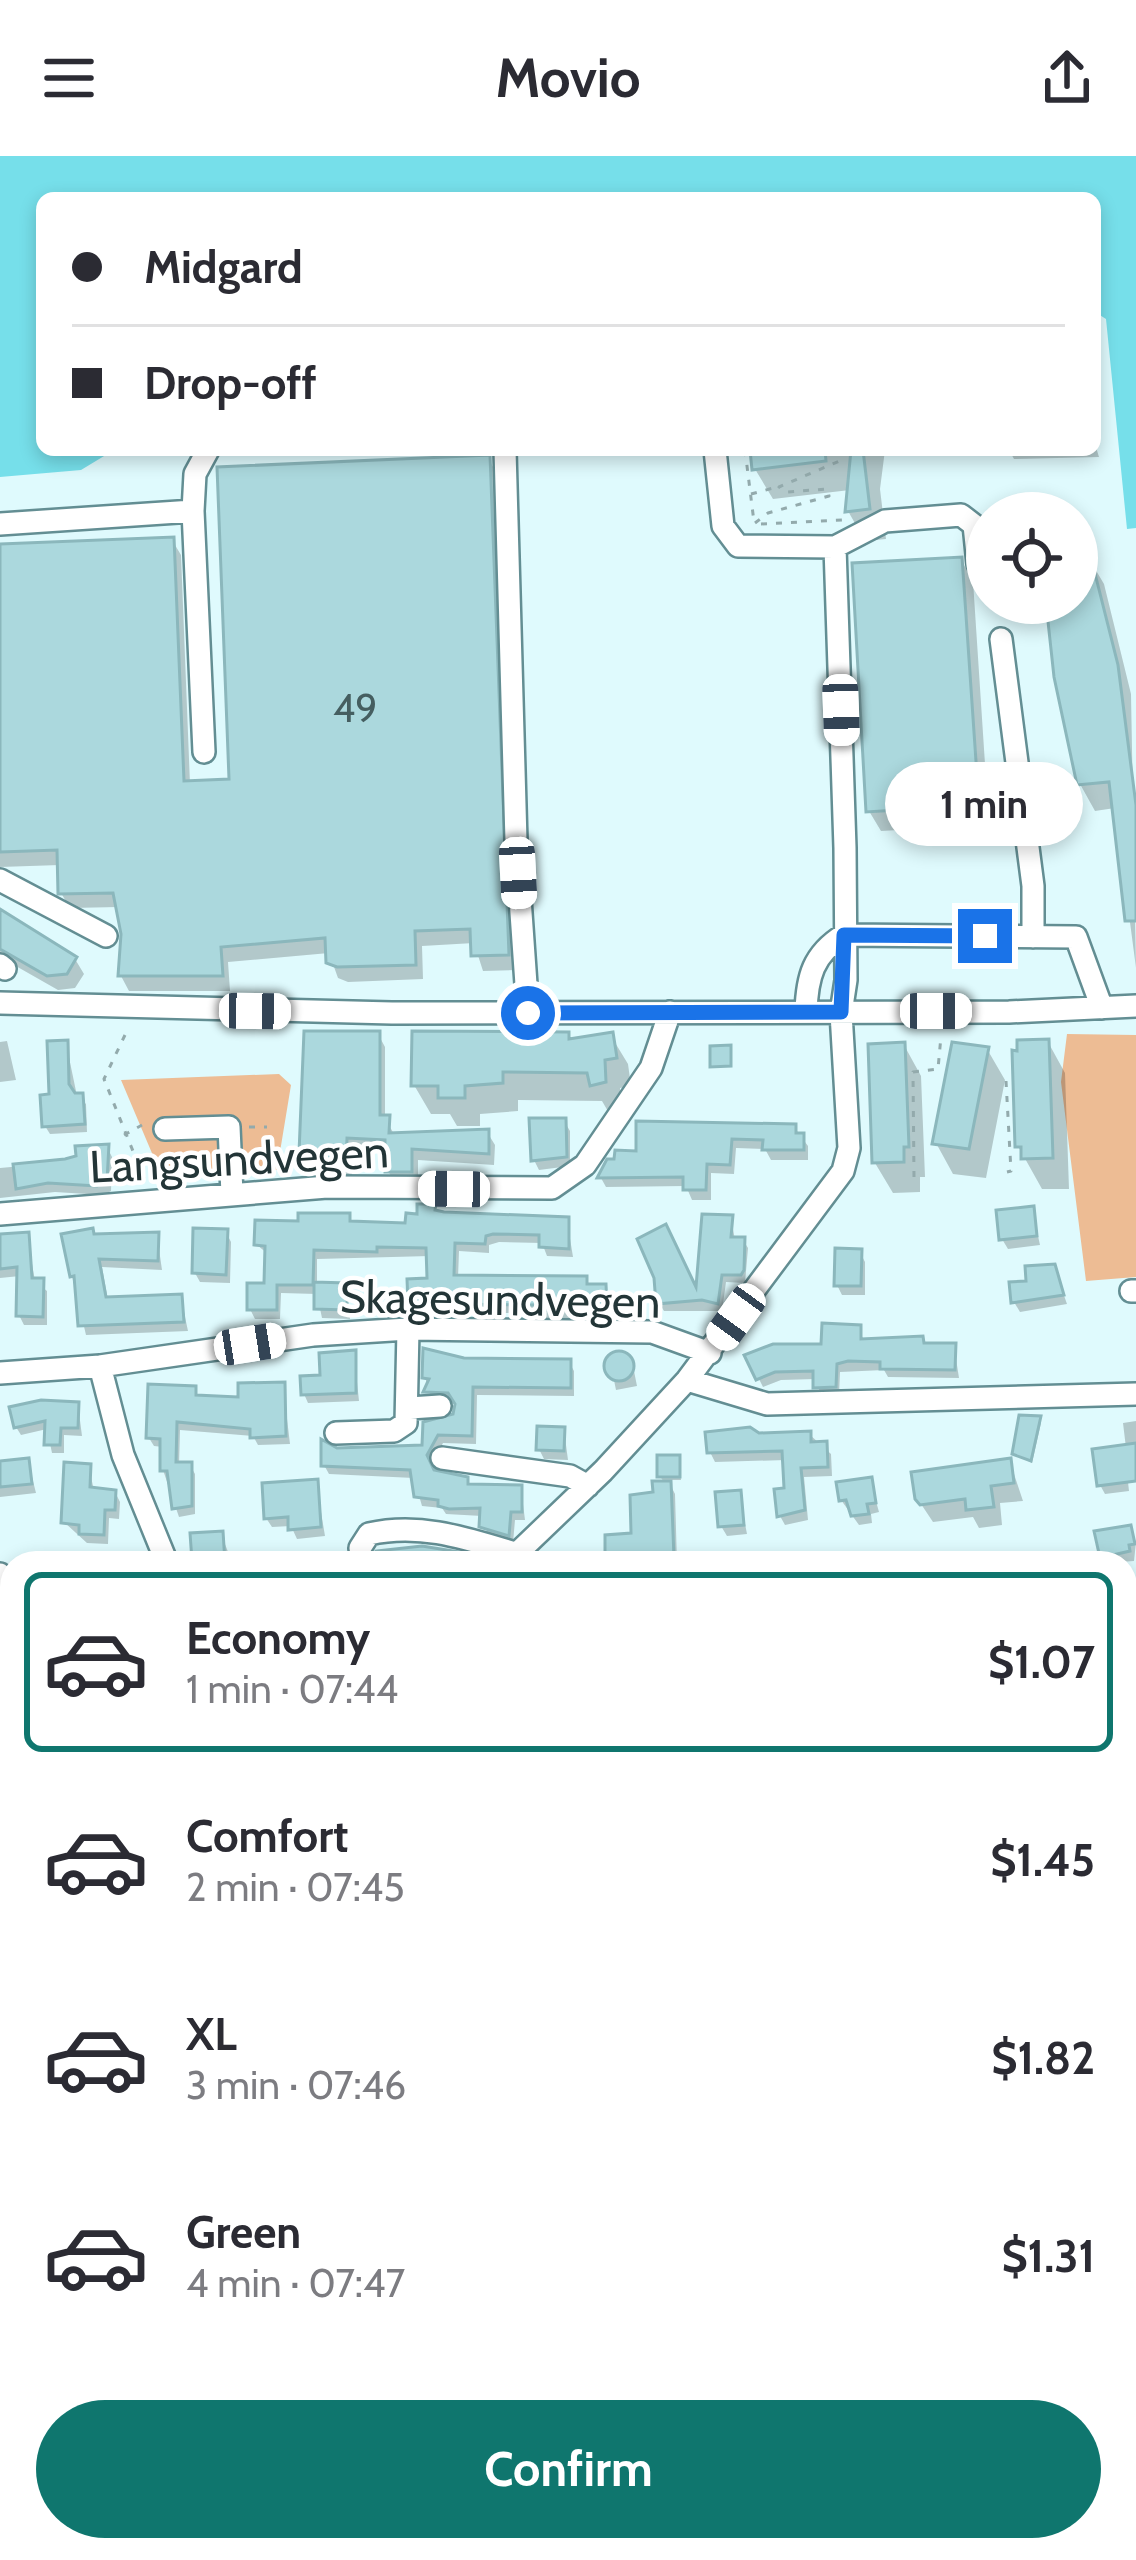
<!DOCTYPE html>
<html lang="en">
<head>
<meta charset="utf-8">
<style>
	:root { --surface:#fff; --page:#f2f2f3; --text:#2b2b33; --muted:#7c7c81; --line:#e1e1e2; --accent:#0f766e }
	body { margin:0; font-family:Cabin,sans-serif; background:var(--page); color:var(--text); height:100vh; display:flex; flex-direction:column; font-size:45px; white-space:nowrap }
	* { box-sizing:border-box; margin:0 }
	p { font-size:39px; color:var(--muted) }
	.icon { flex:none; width:66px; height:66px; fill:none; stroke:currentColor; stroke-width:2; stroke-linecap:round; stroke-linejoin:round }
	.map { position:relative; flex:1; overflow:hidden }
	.panel { position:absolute; left:0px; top:1395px; width:1137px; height:1011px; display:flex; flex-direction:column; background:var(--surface); border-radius:36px 36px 0 0; box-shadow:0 6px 18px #0003 }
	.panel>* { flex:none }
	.guide { position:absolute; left:36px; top:36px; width:1065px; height:264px; border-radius:18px; box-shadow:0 6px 18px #0003; display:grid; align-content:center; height:264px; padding:0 36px; background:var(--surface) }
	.buttons { position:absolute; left:966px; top:336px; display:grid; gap:24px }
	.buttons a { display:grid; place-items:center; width:132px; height:132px; border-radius:50%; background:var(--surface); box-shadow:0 6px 18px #0003; font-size:60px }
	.end { position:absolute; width:54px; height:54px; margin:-27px; border:15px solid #1a73e8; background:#fff; box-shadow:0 0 0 6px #fff }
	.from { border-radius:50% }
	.bubble { position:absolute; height:84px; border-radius:42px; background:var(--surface); box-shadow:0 6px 18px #0003; font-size:39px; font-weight:700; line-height:84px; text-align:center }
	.car { position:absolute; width:36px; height:72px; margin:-36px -18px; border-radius:15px; box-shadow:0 0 9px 3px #0007; background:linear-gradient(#fff 24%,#345 0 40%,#fff 0 76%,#345 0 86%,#fff 0) }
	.guide b { display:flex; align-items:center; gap:42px; height:114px; font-size:45px }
	.guide b+b { border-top:3px solid var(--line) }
	.guide i { width:30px; height:30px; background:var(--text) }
	ul { padding:21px 0 0; list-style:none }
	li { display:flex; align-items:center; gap:36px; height:180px; margin:0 24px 18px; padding:0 12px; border:6px solid transparent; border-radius:18px }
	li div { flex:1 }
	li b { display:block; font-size:45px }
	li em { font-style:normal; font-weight:700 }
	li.current { border-color:var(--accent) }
	li>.icon { width:108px; height:108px; stroke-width:1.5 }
	.action { display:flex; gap:24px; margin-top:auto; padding:24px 36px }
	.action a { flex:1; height:138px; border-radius:72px; background:var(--accent); color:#fff; font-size:48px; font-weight:700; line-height:138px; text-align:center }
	header { display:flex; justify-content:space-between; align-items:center; height:156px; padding:0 36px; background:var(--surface); font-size:54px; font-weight:700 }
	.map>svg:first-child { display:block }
	.green { fill:#edbc94 }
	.water { fill:#76dfea }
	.shadow { fill:#0003 }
	.building { fill:#abd8dd; stroke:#8bb7bc; stroke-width:3 }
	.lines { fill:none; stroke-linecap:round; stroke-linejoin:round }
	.major-tunnel { stroke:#b9d3d5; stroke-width:27; stroke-dasharray:27 14; stroke-linecap:butt }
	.minor-casing { stroke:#638e93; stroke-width:26 }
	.path { stroke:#93aaac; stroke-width:3; stroke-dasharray:6 9; stroke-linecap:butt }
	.minor { stroke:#fff; stroke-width:21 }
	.route { stroke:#1a73e8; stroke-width:15 }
	.labels { text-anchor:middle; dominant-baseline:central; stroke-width:9; stroke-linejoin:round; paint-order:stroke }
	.number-label { font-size:39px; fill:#455e60 }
	.street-label { font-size:45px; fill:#233537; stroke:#fff }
</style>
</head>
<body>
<header><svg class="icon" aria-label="menu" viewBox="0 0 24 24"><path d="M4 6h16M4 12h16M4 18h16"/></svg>Movio<svg class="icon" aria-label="share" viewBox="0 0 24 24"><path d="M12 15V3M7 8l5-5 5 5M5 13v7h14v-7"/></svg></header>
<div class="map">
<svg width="1136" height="2404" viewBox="0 0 1136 2404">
	<rect width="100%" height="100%" fill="#dffafd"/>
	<path class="green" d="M1067 878 1136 879V1121L1086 1125 1061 926Z
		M279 918 291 929 277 1014 174 1016 157 1009 121 924Z
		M1136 2199V2404H0V2336L12 2334V2394H1125V2200Z"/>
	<path class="water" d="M0 0H1136V372L1127 373 1106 163 1095 156V42H42V294H114L81 314 0 321Z"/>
	<path class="shadow" d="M1095 288 1099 301 1014 303 1009 294H1095Z
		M753 294H885L880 333 886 383 865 385 848 355 850 334 773 343 755 313Z
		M488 302 497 318 516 814 483 815 474 787 422 790 423 823 348 826 338 822 329 797 228 806 230 835H129L121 820 119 751 70 752 61 737 60 709 0 711V391L172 384 181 399 190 628 232 626Z
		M1088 401 1104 428 1131 538 1136 812 1115 652 1095 655 1080 628 1049 447H1077V402Z
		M961 404 973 425 989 669 881 675 869 655Z
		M0 765 75 803 84 818 75 832 58 834 0 801Z
		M378 878 385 891V962L395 980 487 976 495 989 494 1009 418 1004V1028H396L388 1015V995L352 994V1021L324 1028 302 996Z
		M567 879 571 886 611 880 628 908 631 930 620 932 621 955 609 957 602 945 518 944V955L480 958V970H457L450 958H431L414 929Z
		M7 885 16 924 0 926V886Z
		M1048 886 1065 917 1069 1033H1042L1018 990 1021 898Z
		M66 887 77 940 86 948 87 976 50 978 45 970Z
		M904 889 921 920 925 1021H920V1036L893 1037 875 1007Z
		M987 893 1005 924 986 1022 953 1018 936 987Z
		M564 965 570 975V1010L539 1014 534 1004Z
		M794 971 808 990V1004H771L765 993 736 992 734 1018 711 1017V1044H692L686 1030 606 1031 601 1022 638 999Z
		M107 991 112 1001 111 1035 103 1039 55 1036 0 1042V1012L66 1006Z
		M434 1051 438 1058 567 1064 573 1101 547 1100 542 1087 499 1086 489 1089V1097L459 1095 458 1122 586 1123 590 1131H604L610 1160 546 1163 543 1157H457V1164H435L431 1156H416L411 1147 430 1125V1100L317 1103V1129L345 1130 350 1163 322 1162 317 1138 281 1137 280 1163H255L250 1153 267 1130 268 1098 257 1089 301 1069 348 1060 353 1069 408 1070Z
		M1032 1053 1040 1089 1008 1093 1002 1083Z
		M731 1062 735 1084H743L748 1092 745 1127 726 1126 722 1155H664L659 1147 698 1141Z
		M226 1076 231 1086 230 1127 200 1126 195 1117Z
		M27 1079 35 1125 47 1135V1169H24L19 1159 20 1120 0 1122V1081Z
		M157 1079 162 1114 102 1111 108 1144 181 1142 188 1175 86 1179 72 1120 95 1081Z
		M860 1096 865 1106V1139H842L837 1129Z
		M1054 1111 1067 1148 1020 1156 1014 1146Z
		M859 1172 864 1186 922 1183 926 1190H954L959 1222 888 1221 884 1214 840 1216 839 1239 821 1240 816 1223 781 1224 763 1231 748 1201 824 1191Z
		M354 1197 359 1245 308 1247 304 1238Z
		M609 1200H631L637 1230 616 1234Z
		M463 1205 569 1206 574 1215V1240L477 1239 476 1288 443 1287 431 1310 434 1317 466 1324 471 1331 521 1332 525 1364H515L513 1387 488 1379 482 1360 446 1358 442 1352 422 1350 414 1322 329 1318 324 1309 336 1295 425 1292 458 1251 454 1244H432L425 1221Z
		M283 1229 290 1288 258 1289 253 1280 180 1274 179 1309H190L195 1318V1358L179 1361 163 1314V1291L154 1290 149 1282 194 1233 199 1242 241 1244Z
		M78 1249 82 1280 64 1279V1297H52L47 1273 21 1279 16 1271Z
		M1039 1263 1041 1267 1032 1307 1015 1298Z
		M1136 1265V1315L1127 1317 1129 1335 1105 1338 1100 1329 1126 1292 1123 1267Z
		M564 1274 568 1304 544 1303 539 1293Z
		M809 1278 831 1298 832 1320 804 1321 808 1364 785 1369 780 1360 787 1334 786 1304 715 1306 710 1296 758 1281Z
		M678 1302 681 1324H668L675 1338 677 1407H611L608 1402 634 1380 665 1328 660 1320Z
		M28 1305 36 1337 0 1341V1308Z
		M1010 1306 1023 1345 1000 1347 1002 1369 979 1372 973 1361 933 1366 917 1342Z
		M89 1311 94 1335 115 1336 120 1346 119 1363 109 1362 108 1388 87 1387 64 1366Z
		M870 1324 879 1356 871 1358 872 1367 859 1369 841 1344Z
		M316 1326 325 1380 297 1383 291 1370 272 1371 266 1362Z
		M739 1337 747 1378 727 1380 721 1370Z
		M1129 1370 1136 1386 1134 1405 1106 1407 1102 1401Z
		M221 1378 232 1406 249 1407H197L193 1380Z
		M422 1393 484 1407H378L379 1398Z
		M1006 1399 1011 1407H949Z
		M4 1562 12 1570V1611L0 1615V1563Z
		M0 1655 11 1688 0 1692Z
		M1136 1724V1750L1126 1753 1125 1727Z
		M0 1871 5 1895H0Z
		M0 1933 12 1938V1974H0Z
		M8 2005H12V2030L9 2025Z"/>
	<path class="building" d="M750 294H825L826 305 752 314Z
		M851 294H863L870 353 845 356Z
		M490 299 509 799 471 800 470 773 415 775 416 809 337 811 326 807 325 782 221 791 223 820H118L121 778 113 737 58 738 57 694 0 696V388L174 381 184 625 229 623 217 311Z
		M1083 370 1118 509 1136 649V765H1125L1109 626 1077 629 1054 521 1046 447H1077V371Z
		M962 401 979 649 866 656 852 407Z
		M0 753 77 801 67 818 47 820 0 793Z
		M304 875H380V959H390L389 977 489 973V998L412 993V1016H385V984L347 982 346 1009 314 1015 312 997H299Z
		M412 875 569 876V883L613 876 617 902 605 904 606 926 590 930 587 917 503 916V927L465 930V942H438V930H411Z
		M1049 883 1053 1002 1021 1003V991H1015L1012 894 1017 895V884Z
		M68 884 69 928 75 937H83L85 968 42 971 40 939 49 938 47 885Z
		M905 886 909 991H904V1006L872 1007 868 888Z
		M952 886 989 891 969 993 932 988Z
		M731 889V910L710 911V890Z
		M529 962H566L567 1001 531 1005Z
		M636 965 796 968V977H804V994H762L763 984 732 983 730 1009 707 1008 706 1034H683V1021L597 1022 607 1003H614L615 994 636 995Z
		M109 988 107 1025 97 1030 48 1027 16 1033 13 1008 65 1003 76 1000 75 990Z
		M417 1048H436L435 1054 444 1056 569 1061V1093L539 1091V1079L493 1078 486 1080 485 1088 455 1087 454 1119 587 1120V1128H606L607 1152 538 1155V1149L453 1148V1155H427V1148H408L407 1123 427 1122 426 1092 377 1091V1096L314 1094 313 1129H277V1154H247V1127H264L265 1090 254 1089 255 1064 298 1065V1057H350V1065L405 1067 406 1057 417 1058Z
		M1034 1050 1037 1080 999 1084 996 1054Z
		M702 1058 733 1059 731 1081H745L744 1114 741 1119H722L718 1148 702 1144 656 1148 654 1122 637 1083 666 1068 696 1131Z
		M93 1072 94 1078 159 1076 158 1105 99 1103 106 1141 182 1138 184 1166 78 1170 74 1120 70 1121 61 1078Z
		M193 1072 228 1073 226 1119 192 1117Z
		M29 1076 32 1122H44L43 1161 16 1160 17 1111 0 1113V1078Z
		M835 1092 862 1093 861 1130H834Z
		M1055 1108 1064 1139 1011 1147 1009 1126 1026 1125 1025 1110Z
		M314 1126 347 1127V1154L314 1153Z
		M822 1167 861 1169V1183L923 1180 924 1187H956L955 1214 880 1213V1206L848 1205 837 1208 836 1231 813 1232V1215L775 1216 756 1224 744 1199 773 1188H821Z
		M423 1192 464 1202 571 1203V1232L473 1231 472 1280 438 1279 427 1299 434 1314 468 1321V1328L522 1329V1356H511L509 1380 479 1371 480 1352 449 1353 438 1350V1344L414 1341 410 1314 321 1310V1283L337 1292 422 1289 423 1266 453 1258 455 1248 448 1237 423 1236 429 1223 422 1222Z
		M356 1194V1237L301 1239 300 1220 320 1219 319 1197Z
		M604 1210a15 15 0 1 1 30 0a15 15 0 1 1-30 0Z
		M285 1226 286 1280 250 1282V1273L177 1266 176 1306H192V1350L172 1353 167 1315H160V1283L146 1282 148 1228 196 1230V1239L238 1241V1227Z
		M41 1244 79 1246 78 1272H61L60 1289H44L45 1265 14 1272 9 1251Z
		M1019 1259 1041 1260 1031 1305 1012 1298Z
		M537 1270 565 1271 564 1295 536 1294Z
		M750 1271 759 1277 811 1275V1286L827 1285 828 1311 801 1312 805 1354 777 1361 774 1333 784 1332 782 1295 707 1297 705 1276Z
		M1136 1287V1325L1097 1330 1092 1293Z
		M657 1299H680V1321H657Z
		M29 1302 32 1328 0 1331V1305Z
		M1011 1302 1014 1327 991 1330 994 1351 966 1354 965 1343 920 1349 915 1343 911 1316Z
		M64 1306 91 1308 90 1331 116 1334 115 1354H105L104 1379 79 1378V1369L61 1367Z
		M872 1321 876 1347 867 1348 869 1358 851 1360 846 1344 839 1345 836 1326Z
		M318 1323 321 1371 288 1374V1361L264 1363 262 1327Z
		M652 1325H671L674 1402H659V1407L605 1403V1379L631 1377 630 1339 653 1336Z
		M741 1334 744 1369 718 1371 715 1336Z
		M1131 1369 1135 1388 1129 1389 1130 1395 1100 1402 1094 1375Z
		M223 1375 225 1407 192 1405 190 1377Z
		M422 1390 459 1396 486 1405 376 1407V1395Z"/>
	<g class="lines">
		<path class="major-tunnel" d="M1125 2118 1136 2117
			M0 2242 12 2241"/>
		<g class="minor-casing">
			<path id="minor" d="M505 294 516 685 528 857
				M193 355 204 596
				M0 368 193 355 195 318 208 294
				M835 391 885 365 961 359 974 369 978 408
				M1001 483 1033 730V781
				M0 724 106 780
				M0 809 5 813
				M0 847 392 857 1009 856 1136 850
				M806 856C807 821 813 798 844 779L1076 781 1102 852
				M165 973 229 971 232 1038
				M0 1058 327 1031 552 1032 585 1009 651 912 670 856
				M1131 1135H1136
				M100 1210 123 1299 167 1407
				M0 1217 100 1210 313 1179 408 1173 652 1176 710 1197
				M687 1224 767 1248 1136 1238
				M410 1252 440 1250
				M336 1277 394 1275 406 1267 408 1173
				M442 1302 570 1320 588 1330
				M362 1405 360 1392 369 1378C421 1366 468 1383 518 1398
				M507 1407 603 1315 687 1224 843 1015 849 992 841 857 846 824 845 692 835 391 738 390 723 370 715 294
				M0 1418 12 1458
				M1125 1438 1136 1436
				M0 1505 12 1504
				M1125 1621 1136 1617
				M0 1747 12 1738
				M0 1769 12 1768
				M0 2144 12 2135
				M0 2193 12 2199"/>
		</g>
		<path class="path" d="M745 294 754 366
			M751 338 777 331
			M755 367 768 357 829 340 827 333 787 336 779 331 844 303
			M761 368 842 364
			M125 879 104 923 145 1025
			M1006 925 1011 1015 1007 1016
			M249 971H267
			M124 979 142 969
			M914 1021 913 916 938 913 941 880
			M1125 1838 1136 1852
			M1125 1859 1136 1855
			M1125 1948 1136 1953
			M163 2394 178 2404
			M459 2394 548 2404
			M30 2404 118 2394
			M360 2404 390 2394"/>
		<use href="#minor" class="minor"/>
	</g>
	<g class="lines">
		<path class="route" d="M528 857 841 856 844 779 985 780"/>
	</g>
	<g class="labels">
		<g class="number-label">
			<text x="355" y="552">49</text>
		</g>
		<g class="street-label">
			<text transform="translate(239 1003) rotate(-3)">Langsundvegen</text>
			<text transform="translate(500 1143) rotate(1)">Skagesundvegen</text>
		</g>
	</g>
</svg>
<div class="buttons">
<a><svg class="icon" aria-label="locate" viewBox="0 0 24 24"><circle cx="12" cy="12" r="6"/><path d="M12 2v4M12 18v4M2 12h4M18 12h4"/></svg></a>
</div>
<i class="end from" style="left:528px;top:857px"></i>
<i class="end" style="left:985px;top:780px"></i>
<div class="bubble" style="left:885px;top:606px;width:198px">1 min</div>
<i class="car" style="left:841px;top:554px;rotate:178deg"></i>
<i class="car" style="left:518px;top:717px;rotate:177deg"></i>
<i class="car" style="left:255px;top:855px;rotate:91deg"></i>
<i class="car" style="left:936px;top:855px;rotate:90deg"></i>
<i class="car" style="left:454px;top:1033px;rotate:271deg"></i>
<i class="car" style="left:736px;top:1161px;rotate:216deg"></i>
<i class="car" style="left:250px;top:1188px;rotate:81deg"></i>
<div class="guide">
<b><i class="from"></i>Midgard</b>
<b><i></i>Drop-off</b>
</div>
<section class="panel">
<ul>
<li class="current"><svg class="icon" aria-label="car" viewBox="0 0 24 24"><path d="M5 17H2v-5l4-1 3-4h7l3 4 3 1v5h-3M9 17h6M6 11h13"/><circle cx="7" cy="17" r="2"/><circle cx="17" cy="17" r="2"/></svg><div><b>Economy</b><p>1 min · 07:44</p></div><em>$1.07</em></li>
<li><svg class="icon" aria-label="car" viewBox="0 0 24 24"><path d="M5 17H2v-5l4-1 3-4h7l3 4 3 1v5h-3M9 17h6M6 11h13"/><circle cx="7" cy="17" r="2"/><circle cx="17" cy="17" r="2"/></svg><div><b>Comfort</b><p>2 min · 07:45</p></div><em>$1.45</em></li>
<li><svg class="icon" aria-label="car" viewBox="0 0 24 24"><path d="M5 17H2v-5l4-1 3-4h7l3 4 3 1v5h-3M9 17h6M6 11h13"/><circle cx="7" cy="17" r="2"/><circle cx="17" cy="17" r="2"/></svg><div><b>XL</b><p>3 min · 07:46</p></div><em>$1.82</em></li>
<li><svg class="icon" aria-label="car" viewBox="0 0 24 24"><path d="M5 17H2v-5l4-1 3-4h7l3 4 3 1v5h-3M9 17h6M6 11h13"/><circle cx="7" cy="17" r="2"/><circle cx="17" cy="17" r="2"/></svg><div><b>Green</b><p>4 min · 07:47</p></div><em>$1.31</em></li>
</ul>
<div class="action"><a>Confirm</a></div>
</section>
</div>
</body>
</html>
